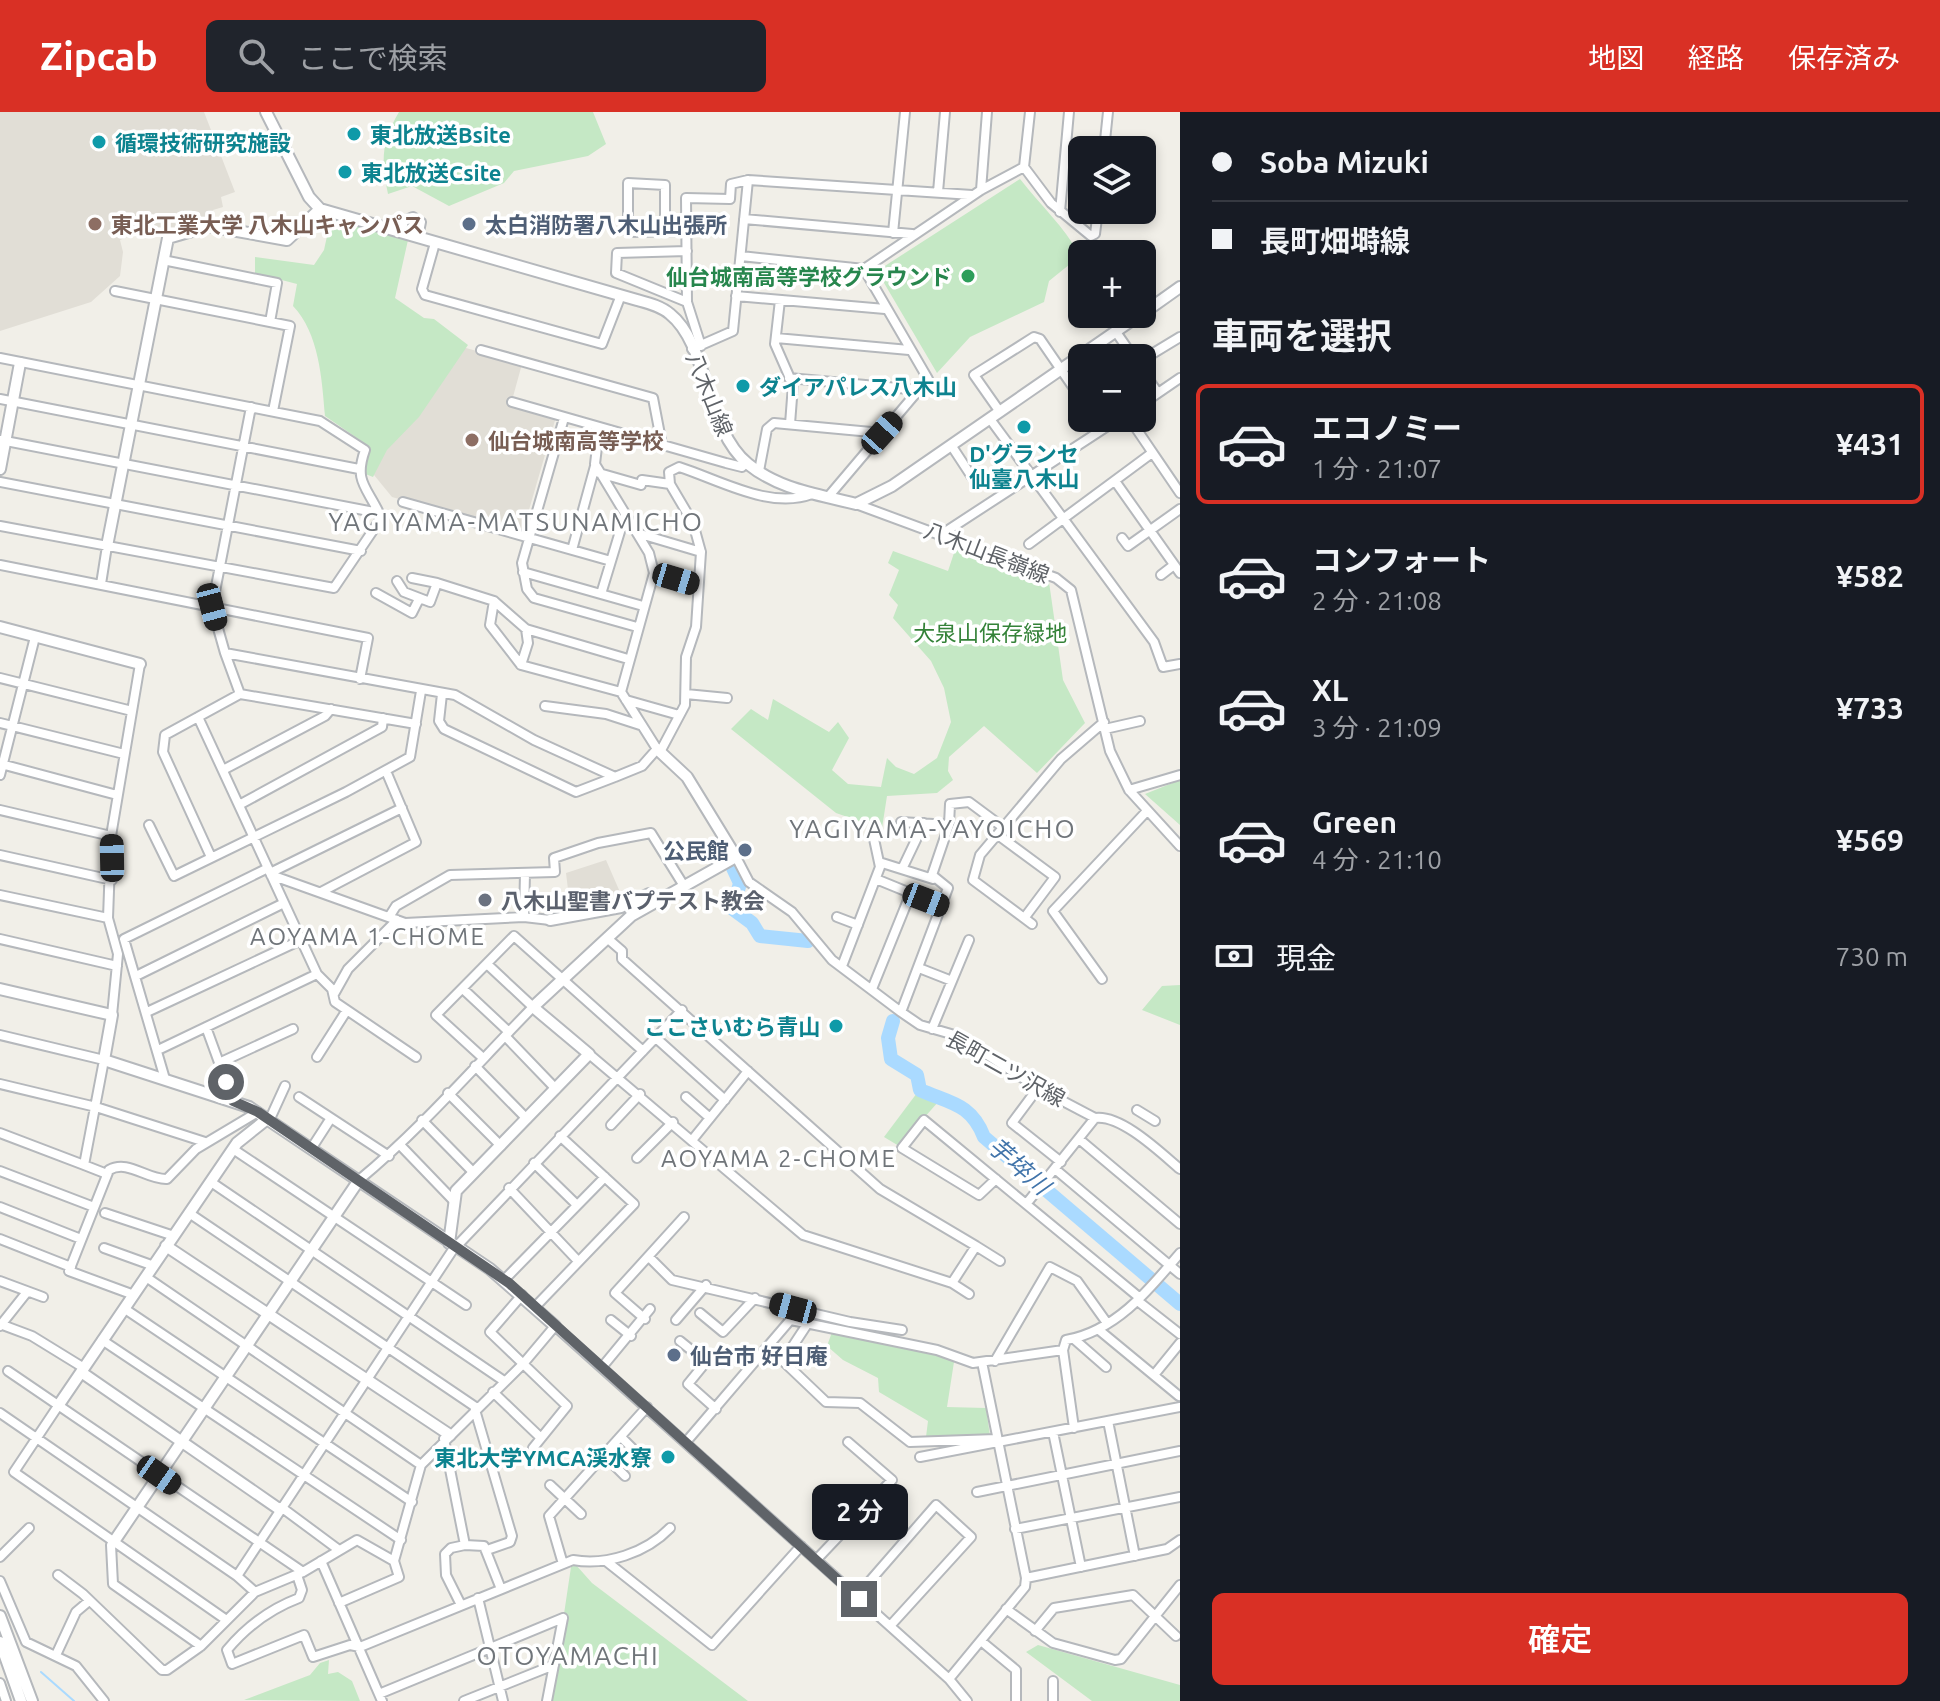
<!DOCTYPE html>
<html lang="ja">
<head>
<meta charset="utf-8">
<style>
	:root { --surface:#171b24; --page:#20242c; --text:#f1f3f6; --muted:#9ea1a6; --line:#363941; --accent:#d93025 }
	body { margin:0; font-family:Ubuntu,"Noto Sans JP",sans-serif; background:var(--page); color:var(--text); height:100vh; display:flex; flex-direction:column; font-size:30px; white-space:nowrap }
	* { box-sizing:border-box; margin:0 }
	p { font-size:26px; color:var(--muted) }
	.icon { flex:none; width:44px; height:44px; fill:none; stroke:currentColor; stroke-width:2; stroke-linecap:round; stroke-linejoin:round }
	.map { position:relative; flex:1; overflow:hidden }
	.details { display:flex; flex-direction:column; background:var(--surface); width:760px }
	.details>* { flex:none }
	.hud { display:grid; align-content:center; height:176px; padding:0 32px; background:var(--surface) }
	.tools { position:absolute; left:1068px; top:24px; display:grid; gap:16px }
	.tools a { display:grid; place-items:center; width:88px; height:88px; border-radius:12px; background:var(--surface); box-shadow:0 4px 12px #0003; font-size:40px }
	.end { position:absolute; width:36px; height:36px; margin:-18px; border:10px solid #5f6368; background:#fff; box-shadow:0 0 0 4px #fff }
	.from { border-radius:50% }
	.bubble { position:absolute; height:56px; border-radius:12px; background:var(--surface); box-shadow:0 4px 12px #0003; font-size:26px; font-weight:600; line-height:56px; text-align:center }
	.car { position:absolute; width:24px; height:48px; margin:-24px -12px; border-radius:10px; box-shadow:0 0 6px 2px #0007; background:linear-gradient(#222 24%,#8ab4d8 0 40%,#222 0 76%,#8ab4d8 0 86%,#222 0) }
	.hud b { display:flex; align-items:center; gap:28px; height:76px; font-size:30px }
	.hud b+b { border-top:2px solid var(--line) }
	.hud i { width:20px; height:20px; background:var(--text) }
	ul { padding:0; list-style:none }
	li { display:flex; align-items:center; gap:24px; height:120px; margin:0 16px 12px; padding:0 16px; border:4px solid transparent; border-radius:12px }
	li div { flex:1 }
	li b { display:block; font-size:30px }
	li em { font-style:normal; font-weight:600 }
	li.current { border-color:var(--accent) }
	li>.icon { width:72px; height:72px; stroke-width:1.5 }
	h2 { padding:0 32px; font-size:36px; line-height:96px }
	.pay { display:flex; align-items:center; gap:20px; height:88px; padding:0 32px; font-size:30px }
	.pay p { margin-inline-start:auto }
	.primary-button { display:flex; gap:16px; margin-top:auto; padding:16px 32px }
	.primary-button a { flex:1; height:92px; border-radius:12px; background:var(--accent); color:#fff; font-size:32px; font-weight:600; line-height:92px; text-align:center }
	header { display:flex; align-items:center; gap:48px; box-sizing:border-box; height:112px; padding:0 40px; background:var(--accent); color:#fff }
	header strong { font-size:38px }
	nav { display:flex; gap:44px; margin-inline-start:auto; font-size:28px }
	.search { width:560px; height:72px; background:var(--page); display:flex; align-items:center; gap:20px; box-sizing:border-box; padding:0 28px; border-radius:12px; color:var(--muted); font-size:30px }
	main { display:flex; flex:1; min-height:0 }
	.map>svg:first-child { display:block }
	.education { fill:#e1ded6 }
	.green { fill:#c5e8c5 }
	.lines { fill:none; stroke-linecap:round; stroke-linejoin:round }
	.stream { stroke:#aadaff; stroke-width:2 }
	.river { stroke:#aadaff; stroke-width:14 }
	.minor-casing { stroke:#b5b8bc; stroke-width:12 }
	.tertiary-casing { stroke:#b5b8bc; stroke-width:14 }
	.minor { stroke:#fff; stroke-width:8 }
	.tertiary { stroke:#fff; stroke-width:10 }
	.route { stroke:#5f6368; stroke-width:10 }
	.culture-dot { fill:#0f9aa8; stroke:#fff; stroke-width:3 }
	.education-dot { fill:#8d6e63; stroke:#fff; stroke-width:3 }
	.service-dot { fill:#5c6f8a; stroke:#fff; stroke-width:3 }
	.leisure-dot { fill:#2e9e5b; stroke:#fff; stroke-width:3 }
	.worship-dot { fill:#6b7280; stroke:#fff; stroke-width:3 }
	.labels { text-anchor:middle; dominant-baseline:central; stroke-width:7; stroke-linejoin:round; paint-order:stroke }
	.culture-label { font-size:22px; font-weight:bold; fill:#0d838f; stroke:#fff; text-anchor:start }
	.education-label { font-size:22px; font-weight:bold; fill:#785e54; stroke:#fff; text-anchor:start }
	.service-label { font-size:22px; font-weight:bold; fill:#4e5e75; stroke:#fff; text-anchor:start }
	.leisure-label { font-size:22px; font-weight:bold; fill:#27864d; stroke:#fff; text-anchor:end }
	.street-label { font-size:22px; fill:#5f6368; stroke:#fff }
	.park-label { font-size:22px; fill:#348238; stroke:#fff }
	.worship-label { font-size:22px; font-weight:bold; fill:#5b616d; stroke:#fff; text-anchor:start }
	.neighbourhood-label { font-size:24px; letter-spacing:2px; fill:#70757a; stroke:#fff }
	.water-label { font-size:24px; font-style:italic; fill:#4174aa; stroke:#fff }
	.quarter-label { font-size:26px; letter-spacing:2px; fill:#70757a; stroke:#fff }
</style>
</head>
<body>
<header>
<strong>Zipcab</strong>
<div class="search"><svg class="icon" aria-label="search" viewBox="0 0 24 24"><circle cx="10" cy="10" r="6"/><path d="M15 15l6 6"/></svg>ここで検索</div>
<nav><a>地図</a><a>経路</a><a>保存済み</a></nav>
</header>
<main>
<div class="map">
<svg width="1180" height="1589" viewBox="0 0 1180 1589">
	<rect width="100%" height="100%" fill="#f1efe8"/>
	<path class="education" d="M0 0H204L235 80 221 85 223 95 213 98 206 109 167 118 141 119 120 128 123 140 120 164 91 190 0 219Z
		M452 232 522 252 511 292 556 305 522 422 392 385 374 363 376 346Z
		M606 748 623 787 571 802 566 761Z"/>
	<path class="green" d="M399 0H593L606 32 588 44 514 59 504 71 449 94 412 74 388 82C381 49 381 30 399 0Z
		M1020 67C1041 94 1064 114 1080 144L1049 169 1044 190 970 225 937 261 877 159Z
		M331 106 408 128 395 186 424 206 434 207 468 233 419 305 387 338 373 365 363 361 370 335 325 304C322 267 319 221 293 194L297 172 255 161V145L314 153 324 138Z
		M957 432 1049 470 1063 568 1085 611 1037 661 984 614 949 645 948 659 953 668 937 681 887 684 882 716 873 709H859L836 701 731 617 751 597 768 608 773 587 829 620 838 610 849 626 832 658 848 672 881 675 887 646 896 655 914 662 937 646 951 610 944 576 931 549 893 506 898 493 889 483 899 458 888 451 893 439 948 459Z
		M1180 668V713L1145 682Z
		M1180 873V913L1142 898 1162 874Z
		M917 981 939 989 899 1034 884 1025Z
		M832 1220 948 1246 954 1250 947 1295 986 1296 990 1324 926 1325 928 1309 879 1280 878 1266 843 1248 827 1234Z
		M576 1453 592 1471 748 1589H551L571 1455Z
		M1038 1533 1180 1573V1589H1092L1026 1540Z
		M329 1548 328 1562 338 1560 352 1569 360 1589 244 1588 310 1563 320 1551Z"/>
	<g class="lines">
		<path class="stream" d="M41 1560 74 1589"/>
		<path class="river" d="M733 756 740 771 733 797 752 811 760 824 808 829
			M893 909 888 926 891 947 917 963 920 978C949 991 971 991 984 1025L1180 1192"/>
		<g class="minor-casing">
			<path id="minor" d="M1104 38 1108 0
				M1024 55 1051 91 1091 124 1095 122 1098 98
				M981 78 987 0
				M938 80 945 0
				M1060 100 1069 0
				M744 107 912 122
				M665 120V73L628 71V120L686 119
				M401 121 404 109 413 105 421 110 418 125
				M893 121 905 0
				M435 131 422 177 425 183 602 232 621 183
				M687 139 617 141 616 161 687 190 701 234
				M741 144 864 157
				M163 148 277 171 270 210 290 214 273 299
				M115 179 270 210
				M736 184 885 197
				M780 188 775 232 793 273 790 312
				M687 190 686 86 730 87 731 72 748 68
				M1116 220 1134 246
				M776 226 909 238
				M692 237 733 219 748 68 972 83
				M481 238 653 286 662 333
				M0 246 320 309 365 338C354 369 366 374 379 401
				M1142 248 1180 225
				M1142 258 1158 281
				M789 266 920 278
				M0 287 359 357
				M512 290 726 351 742 355 746 351
				M1142 292 1180 266
				M251 295 212 495 225 541 455 583 534 628 615 665 642 654 657 637 621 580 654 461 649 441 595 352 597 335 616 321
				M1000 300 974 263 1034 225 1040 227 1082 288
				M564 306 522 451 527 477 534 486 637 515
				M1129 306 1180 381
				M990 307 1154 530 1163 555 1180 552
				M0 328 379 401 380 408 334 476 0 414
				M951 333 972 365
				M759 359 767 317 774 311 882 321
				M599 361 641 373 642 368 670 372
				M1115 369 1180 461
				M0 370 361 439
				M828 385 928 267 864 157 981 78 1024 55 1030 0
				M403 390 611 449
				M856 392 1056 466 1071 478 1110 639 1129 678 1180 734
				M637 421 701 440
				M942 422 1120 306
				M1122 426 1128 434 1180 397
				M1029 432 1152 341
				M572 438 595 354
				M0 453 368 526 360 567
				M523 460 643 494
				M654 461 698 474
				M1161 463 1174 453
				M412 466 437 471
				M397 469 404 480 430 490 437 471 494 489 526 517 628 547
				M101 472 107 434
				M376 481 412 501 419 487
				M601 482 625 403
				M494 489 490 513 521 553 621 580
				M521 553 528 531 526 517
				M0 566 132 599
				M240 582 416 612
				M442 582 439 609 444 617 576 680 615 665
				M686 582 727 586
				M626 588 679 603
				M545 594 606 602 640 613
				M198 605 317 862 332 877 335 890 416 945
				M0 611 124 642
				M1105 617 1140 609
				M660 640 685 593 686 545 696 515 701 440 693 411 670 372 669 360 679 355C720 368 770 398 812 382
				M1 652 117 683
				M223 658 325 604 331 597
				M0 663 35 525
				M1129 678 1180 663
				M239 693 382 615 383 606
				M0 698 111 724
				M901 710 949 713
				M149 713 174 764 346 680 410 645 421 579
				M998 723 1055 765 1025 805
				M0 743 112 768
				M211 745 163 640 165 623 240 582 225 541
				M736 745 749 770 792 800 832 848 901 900 920 913 958 924 1038 976 1095 1006C1121 1002 1161 1041 1180 1057
				M879 750 933 767
				M903 755 924 711
				M270 761 402 696
				M271 763 405 811 524 805 550 808
				M876 767 942 794
				M321 780 416 730 386 659
				M0 783 108 806
				M389 805 396 794 450 763 555 760 554 746 598 731 651 721 684 774
				M524 805 525 761
				M837 805 858 813
				M1032 812 973 768 980 743 1061 647 1104 610
				M0 827 117 854
				M842 854 880 755 874 727
				M919 856 952 869
				M136 864 284 791
				M1102 867 1053 799 1146 700
				M463 877 509 920
				M872 877 910 783
				M334 882 348 857 397 808
				M147 900 301 828
				M901 900 948 776 932 763 949 713 950 692 969 690 1004 716
				M112 903 118 842 108 806 111 724 140 552
				M206 915 233 989
				M932 917 969 828
				M0 923 104 948 84 1053 0 1021
				M505 924 556 977
				M656 926 725 988
				M158 938 317 862
				M589 942 803 1123 952 1171 976 1134 880 1077 622 847V839L607 826
				M317 945 347 898
				M483 946 436 903 514 824 643 939
				M219 951 293 917
				M475 954 527 1007
				M165 967 124 827 268 756
				M0 972 96 995 205 1030
				M1038 976 1012 1011 1061 1050
				M448 981 501 1034
				M299 985 389 1044
				M686 985 710 1006
				M1137 998 1155 1009
				M422 1008 474 1061
				M269 1009 285 974
				M611 1013 640 982
				M693 1027 748 959
				M1079 1027 1180 1112
				M401 1034 453 1088
				M233 1037 466 1193
				M311 1037 331 1006
				M637 1046 673 1010
				M534 1051 577 1093
				M84 1053 107 1062
				M1055 1057 1180 1162
				M0 1059 94 1095
				M996 1067 979 1083 902 1036 924 1008 1140 1186
				M359 1068C422 1016 476 953 533 895L487 852
				M211 1070 504 1269
				M509 1076 578 1149
				M1027 1091 1095 1006
				M0 1095 81 1127
				M105 1101 174 1124
				M189 1101 477 1296
				M0 1127 71 1155
				M976 1134 1000 1149
				M104 1136 154 1154
				M649 1145 672 1168 850 1210 902 1218
				M146 1165 421 1353
				M504 1168 605 1065
				M0 1169 43 1185
				M952 1171 969 1182
				M134 1183 69 1159 109 1058C128 1047 147 1068 167 1067L196 1037 258 1000
				M522 1183 490 1220 567 1294 533 1336
				M1139 1190 1180 1222
				M535 1195 634 1092 560 1024
				M125 1197 412 1390
				M700 1201 723 1220 755 1186
				M645 1207 615 1181 684 1105
				M611 1208 631 1224
				M676 1208 706 1173
				M791 1208 937 1238 973 1251 1063 1238
				M808 1211 783 1249 826 1290 860 1291 910 1330 996 1327
				M0 1212 32 1224 84 1256
				M0 1214 27 1180
				M1099 1218 1179 1284
				M1074 1227 1106 1255
				M102 1228 401 1428
				M680 1229 706 1250 688 1272 716 1297
				M995 1249 1050 1155 1077 1169 1107 1211
				M603 1254 650 1197
				M8 1259 303 1460
				M1154 1263 1180 1231
				M493 1280 541 1326
				M58 1294 14 1360 225 1507
				M475 1298 512 1424 510 1430 487 1438
				M0 1301 237 1464 255 1480
				M1108 1309 1135 1444
				M1074 1316 1063 1238 1066 1228C1116 1219 1149 1178 1180 1141
				M1053 1320 1081 1455
				M621 1325 640 1344
				M444 1327 465 1433 484 1434 501 1477
				M686 1330 792 1206
				M605 1344 625 1364
				M920 1345 1180 1295
				M550 1373 581 1402
				M977 1380 1180 1339
				M281 1395 339 1438
				M1015 1417 1180 1385
				M115 1428 111 1433 113 1472 201 1534
				M0 1445 29 1416
				M817 1447 892 1368 848 1330
				M321 1449 382 1589
				M606 1449 712 1533 801 1434
				M563 1452 549 1404 647 1295
				M58 1463 83 1482 162 1558H167L201 1534 255 1480 303 1460 357 1428 394 1449
				M297 1463 302 1478 299 1486C270 1497 247 1514 227 1538L232 1552 304 1523 313 1545 350 1533 360 1535 573 1448C606 1454 646 1441 670 1416
				M237 1464 452 1139 682 898
				M1026 1466 1167 1437 1180 1428
				M0 1469 26 1530 76 1554 104 1589
				M856 1485 936 1393 971 1425 890 1514
				M478 1486 503 1589
				M339 1491 399 1465 394 1449 421 1353 523 1252 555 1214 949 1567 967 1589
				M461 1493 446 1463 445 1442 451 1436 465 1433
				M1006 1497 1053 1531 1115 1548 1121 1547 1180 1473
				M1035 1519 1054 1496 1133 1483 1176 1524
				M981 1529 1016 1558V1589
				M56 1543 76 1500 89 1489
				M949 1567 1025 1475 1026 1466 982 1250
				M0 1571 6 1589
				M379 1582 563 1506
				M464 1589 554 1553
				M547 1589 563 1506
				M1053 1589V1569"/>
		</g>
		<g class="tertiary-casing">
			<path id="tertiary" d="M266 0 309 85 320 97 637 188C648 191 661 194 670 202 709 233 705 317 748 352 780 378 818 382 856 392L892 374 1141 202
				M1142 202 1180 175
				M0 357 20 251
				M107 434 168 126 209 114 287 128 320 97
				M0 515 140 552
				M550 808 621 795 649 782 659 789
				M0 877 112 903 104 948 249 995 490 1157 555 1214
				M449 1131 456 1079 589 942 533 895 631 804 736 745 687 665 657 637
				M166 1134 450 1323
				M81 1260 279 1397
				M58 1294 237 1031 267 1007
				M115 1428 359 1068
				M0 1504 32 1589
				M0 1530 21 1589"/>
		</g>
		<use href="#minor" class="minor"/>
		<use href="#tertiary" class="tertiary"/>
	</g>
	<g class="lines">
		<path class="route" d="M226 970 233 989 258 1000 509 1171 859 1487"/>
	</g>
	<g class="culture-dot">
		<circle cx="354" cy="22" r="8"/>
		<circle cx="99" cy="30" r="8"/>
		<circle cx="345" cy="60" r="8"/>
		<circle cx="743" cy="274" r="8"/>
		<circle cx="1024" cy="315" r="8"/>
		<circle cx="836" cy="914" r="8"/>
		<circle cx="668" cy="1345" r="8"/>
	</g>
	<g class="education-dot">
		<circle cx="95" cy="112" r="8"/>
		<circle cx="472" cy="328" r="8"/>
	</g>
	<g class="service-dot">
		<circle cx="469" cy="112" r="8"/>
		<circle cx="745" cy="738" r="8"/>
		<circle cx="674" cy="1243" r="8"/>
	</g>
	<circle class="leisure-dot" cx="968" cy="164" r="8"/>
	<circle class="worship-dot" cx="485" cy="788" r="8"/>
	<g class="labels">
		<g class="culture-label">
			<text x="370" y="22">東北放送Bsite</text>
			<text x="115" y="30">循環技術研究施設</text>
			<text x="361" y="60">東北放送Csite</text>
			<text x="759" y="274">ダイアパレス八木山</text>
			<text x="1024" y="341" text-anchor="middle">D'グランセ<tspan x="1024" dy="25">仙臺八木山</tspan></text>
			<text x="820" y="914" text-anchor="end">ここさいむら青山</text>
			<text x="652" y="1345" text-anchor="end">東北大学YMCA渓水寮</text>
		</g>
		<g class="education-label">
			<text x="111" y="112">東北工業大学 八木山キャンパス</text>
			<text x="488" y="328">仙台城南高等学校</text>
		</g>
		<g class="service-label">
			<text x="485" y="112">太白消防署八木山出張所</text>
			<text x="729" y="738" text-anchor="end">公民館</text>
			<text x="690" y="1243">仙台市 好日庵</text>
		</g>
		<g class="leisure-label">
			<text x="952" y="164">仙台城南高等学校グラウンド</text>
		</g>
		<g class="street-label">
			<text transform="translate(710 282) rotate(68)">八木山線</text>
			<text transform="translate(987 440) rotate(21)">八木山長嶺線</text>
			<text transform="translate(1006 956) rotate(29)">長町二ツ沢線</text>
		</g>
		<g class="park-label">
			<text x="990" y="520">大泉山保存緑地</text>
		</g>
		<g class="worship-label">
			<text x="501" y="788">八木山聖書バプテスト教会</text>
		</g>
		<g class="neighbourhood-label">
			<text x="368" y="824">AOYAMA 1-CHOME</text>
			<text x="779" y="1046">AOYAMA 2-CHOME</text>
		</g>
		<g class="water-label">
			<text transform="translate(1019 1054) rotate(41)">芋埣川</text>
		</g>
		<g class="quarter-label">
			<text x="516" y="409">YAGIYAMA-MATSUNAMICHO</text>
			<text x="933" y="716">YAGIYAMA-YAYOICHO</text>
			<text x="568" y="1543">OTOYAMACHI</text>
		</g>
	</g>
</svg>
<div class="tools">
<a><svg class="icon" aria-label="layers" viewBox="0 0 24 24"><path d="M12 4l9 5-9 5-9-5zM3 14l9 5 9-5"/></svg></a>
<a>+</a>
<a>−</a>
</div>
<i class="end from" style="left:226px;top:970px"></i>
<i class="end" style="left:859px;top:1487px"></i>
<div class="bubble" style="left:812px;top:1372px;width:96px">2 分</div>
<i class="car" style="left:882px;top:321px;rotate:42deg"></i>
<i class="car" style="left:676px;top:467px;rotate:107deg"></i>
<i class="car" style="left:212px;top:495px;rotate:165deg"></i>
<i class="car" style="left:112px;top:746px;rotate:359deg"></i>
<i class="car" style="left:926px;top:788px;rotate:111deg"></i>
<i class="car" style="left:793px;top:1196px;rotate:285deg"></i>
<i class="car" style="left:159px;top:1363px;rotate:125deg"></i>
</div>
<section class="details">
<div class="hud">
<b><i class="from"></i>Soba Mizuki</b>
<b><i></i>長町畑塒線</b>
</div>
<h2>車両を選択</h2>
<ul>
<li class="current"><svg class="icon" aria-label="car" viewBox="0 0 24 24"><path d="M5 17H2v-5l4-1 3-4h7l3 4 3 1v5h-3M9 17h6M6 11h13"/><circle cx="7" cy="17" r="2"/><circle cx="17" cy="17" r="2"/></svg><div><b>エコノミー</b><p>1 分 · 21:07</p></div><em>¥431</em></li>
<li><svg class="icon" aria-label="car" viewBox="0 0 24 24"><path d="M5 17H2v-5l4-1 3-4h7l3 4 3 1v5h-3M9 17h6M6 11h13"/><circle cx="7" cy="17" r="2"/><circle cx="17" cy="17" r="2"/></svg><div><b>コンフォート</b><p>2 分 · 21:08</p></div><em>¥582</em></li>
<li><svg class="icon" aria-label="car" viewBox="0 0 24 24"><path d="M5 17H2v-5l4-1 3-4h7l3 4 3 1v5h-3M9 17h6M6 11h13"/><circle cx="7" cy="17" r="2"/><circle cx="17" cy="17" r="2"/></svg><div><b>XL</b><p>3 分 · 21:09</p></div><em>¥733</em></li>
<li><svg class="icon" aria-label="car" viewBox="0 0 24 24"><path d="M5 17H2v-5l4-1 3-4h7l3 4 3 1v5h-3M9 17h6M6 11h13"/><circle cx="7" cy="17" r="2"/><circle cx="17" cy="17" r="2"/></svg><div><b>Green</b><p>4 分 · 21:10</p></div><em>¥569</em></li>
</ul>
<div class="pay"><svg class="icon" aria-label="cash" viewBox="0 0 24 24"><path d="M3 7h18v10H3z"/><circle cx="12" cy="12" r="2"/></svg>現金<p>730 m</p></div>
<div class="primary-button"><a>確定</a></div>
</section>
</main>
</body>
</html>
